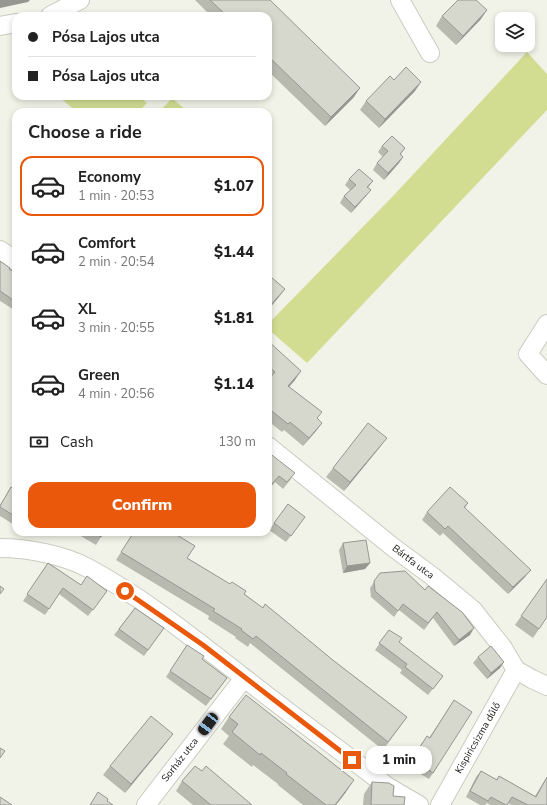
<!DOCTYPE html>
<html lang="en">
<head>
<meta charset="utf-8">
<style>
	:root { --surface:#fff; --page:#f2f2f2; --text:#222; --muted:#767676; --line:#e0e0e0; --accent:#ea580c }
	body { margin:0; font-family:"Nunito Sans",sans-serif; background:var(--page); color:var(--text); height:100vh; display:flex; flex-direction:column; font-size:15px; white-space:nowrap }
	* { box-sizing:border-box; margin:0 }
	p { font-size:13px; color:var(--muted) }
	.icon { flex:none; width:22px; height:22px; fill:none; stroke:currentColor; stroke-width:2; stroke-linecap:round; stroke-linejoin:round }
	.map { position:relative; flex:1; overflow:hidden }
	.details { position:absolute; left:12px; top:108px; width:260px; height:428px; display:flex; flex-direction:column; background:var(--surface); border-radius:12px; box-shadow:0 2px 6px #0003 }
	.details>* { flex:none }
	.hud { position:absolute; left:12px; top:12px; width:260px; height:88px; border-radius:12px; box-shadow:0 2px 6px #0003; display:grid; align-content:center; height:88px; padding:0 16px; background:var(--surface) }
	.buttons { position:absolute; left:495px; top:12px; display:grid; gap:8px }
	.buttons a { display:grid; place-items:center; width:40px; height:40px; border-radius:8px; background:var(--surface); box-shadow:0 2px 6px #0003; font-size:20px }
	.end { position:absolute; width:18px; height:18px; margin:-9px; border:5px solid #ea580c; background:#fff; box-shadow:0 0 0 2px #fff }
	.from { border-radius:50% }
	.bubble { position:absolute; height:28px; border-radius:12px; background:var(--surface); box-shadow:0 2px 6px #0003; font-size:13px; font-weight:800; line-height:28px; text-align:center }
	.car { position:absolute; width:12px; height:24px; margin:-12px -6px; border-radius:5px; box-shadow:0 0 3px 1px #0007; background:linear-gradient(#222 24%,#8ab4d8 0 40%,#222 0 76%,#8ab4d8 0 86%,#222 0) }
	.hud b { display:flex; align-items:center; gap:14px; height:38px; font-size:15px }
	.hud b+b { border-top:1px solid var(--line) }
	.hud i { width:10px; height:10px; background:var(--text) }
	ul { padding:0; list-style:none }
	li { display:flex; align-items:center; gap:12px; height:60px; margin:0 8px 6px; padding:0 8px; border:2px solid transparent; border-radius:12px }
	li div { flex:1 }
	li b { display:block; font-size:15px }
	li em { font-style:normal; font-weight:800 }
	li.on { border-color:var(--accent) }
	li>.icon { width:36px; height:36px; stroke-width:1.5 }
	h2 { padding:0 16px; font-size:18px; line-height:48px }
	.pay { display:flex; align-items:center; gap:10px; height:44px; padding:0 16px; font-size:15px }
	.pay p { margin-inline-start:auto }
	.primary-button { display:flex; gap:8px; margin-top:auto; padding:8px 16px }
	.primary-button a { flex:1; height:46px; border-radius:12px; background:var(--accent); color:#fff; font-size:16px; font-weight:800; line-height:46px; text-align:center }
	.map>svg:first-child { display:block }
	.green { fill:#d2dd92 }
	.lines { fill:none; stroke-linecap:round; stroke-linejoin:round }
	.minor-casing { stroke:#c8cbc0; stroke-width:20 }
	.minor { stroke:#fff; stroke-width:18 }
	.wall { fill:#b8bab0 }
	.shaded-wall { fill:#969790 }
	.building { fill:#d6d8cd; stroke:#969790 }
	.route { stroke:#ea580c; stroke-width:5 }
	.labels { text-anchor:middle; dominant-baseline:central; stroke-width:3; stroke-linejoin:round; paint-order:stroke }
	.street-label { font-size:10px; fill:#171814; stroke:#fff }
</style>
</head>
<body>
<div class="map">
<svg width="547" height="805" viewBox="0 0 547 805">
	<rect width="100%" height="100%" fill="#f1f3e8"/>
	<path class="green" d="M527 52 547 74V110L307 363 268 329V324L394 195Z
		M58 96H139L147 103 138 112H77Z
		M172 98 188 112H159Z"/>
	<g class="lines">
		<g class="minor-casing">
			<path id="minor" d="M400 0 430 53
				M50 16 80 0
				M0 26 16 23
				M0 250 16 261
				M547 324 528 354 547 375
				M268 446 394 548 432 576 473 610 503 648 516 670 532 679 547 686
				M0 548C27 548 64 555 88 568 144 598 194 639 243 677 291 715 340 750 388 787L419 805
				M146 805 244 678
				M440 805 516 670"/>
		</g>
		<use href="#minor" class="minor"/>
	</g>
	<path class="wall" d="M195 0H270L354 97 325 126 268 71V16H211Z
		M442 16 481 19 456 45 436 26Z
		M394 80 415 91 379 128 360 110 366 101Z
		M382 146 405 148 401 154 403 157 399 163 384 180 373 170 377 163 383 157 378 152Z
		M349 179 373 181 368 188 366 196 351 213 340 203 344 196 350 190 345 185Z
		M0 261 9 269 16 273V311L0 301Z
		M268 341 295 380 289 387 317 419 322 423 316 431 303 446 284 430 282 432 268 421Z
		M380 447 344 491 326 477 333 468Z
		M268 452 291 479 283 489 275 482 268 491Z
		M11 487 16 490V526L0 516V505Z
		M468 503 465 508 525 577 508 594 443 533 440 536 422 520 427 512Z
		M288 504 305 517 286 542 269 530Z
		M74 532H104L96 545Z
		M134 532H172L187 558 244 594 334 661 407 717 383 750 250 643 248 647 235 638 236 637 208 619 209 616 116 560Z
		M343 543 370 563 365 569 343 573 339 550Z
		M48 563 81 585 107 591 88 616 59 594 45 615 23 601Z
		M380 573 470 635 454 646 433 618 424 630 399 610 394 617 371 597 370 588Z
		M547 579V617L533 638 515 625Z
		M135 608 164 628 144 656 114 635Z
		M389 630 399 642 438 682 428 695 400 673 402 670 375 650Z
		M187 645 202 659 227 678 206 706 166 677Z
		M478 657 504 662 500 668 487 679 473 663Z
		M454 700 433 773 429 779 407 766 422 743 429 738Z
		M229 717 346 792 336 805H303L278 785V784L253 765 252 767 223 744 229 736 221 729Z
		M166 743 125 793 103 775 110 766Z
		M202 771 252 805H193L176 791 182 781Z
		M481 771 496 780 499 776 535 796 543 783 547 777V805H511L508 803 507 805H490L487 803 485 805H480L466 797 476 777Z
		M372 782 393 796 404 805H363L364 794Z"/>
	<path class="shaded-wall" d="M0 0H30L28 2 0 8Z
		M487 10 481 19 456 45 463 36Z
		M421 82 415 91 379 128 385 119Z
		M360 88 354 97 325 126 331 117Z
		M403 157 399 163 384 180 388 173Z
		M371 190 366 196 351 213 355 207Z
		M285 289 279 297 268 310V308Z
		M301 371 295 380 282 395 288 386Z
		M322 423 316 431 303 446 309 438Z
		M387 438 380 447 344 491 350 482Z
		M370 563 365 569 343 573 347 566Z
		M531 570 525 577 508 594 513 587Z
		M474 628 470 635 454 646 459 640Z
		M504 662 500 668 487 679 491 673Z
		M173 734 166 743 125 793 131 784Z
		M354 780 346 792 336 805H335Z"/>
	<path class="building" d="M210 0H270L360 88 331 117 268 56V16H227Z
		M458 0H476L487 10 463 36 442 16Z
		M406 67 421 82 385 119 366 101 390 76 394 80Z
		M392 136 405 148 400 154 403 157 388 173 377 163 388 151 382 146Z
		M359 169 373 181 367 187 371 190 355 207 344 196 356 185 349 179Z
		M0 261 10 268 9 269 16 273V302L0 291Z
		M271 277 285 289 268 308V281Z
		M268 341 301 371 288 386 322 412 317 418 322 423 309 438 290 422 288 424 268 408V380L275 372 268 366Z
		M368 423 387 438 350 482 333 468Z
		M268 452 295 473 287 482 279 476 272 484 268 481Z
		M11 487 16 490V517L0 507V506Z
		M450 487 468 503 464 507 531 570 513 587 448 526 445 529 427 512Z
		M288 504 305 517 291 536 274 523Z
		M93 532H104L101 537Z
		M134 532H172L195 546 187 558 230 584 232 582 246 591 244 594 263 608 265 604 334 661 407 717 388 742 256 636 253 639 241 630 242 629 213 611 215 609 121 552Z
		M366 540 370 563 347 566 343 543Z
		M48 563 81 585 87 576 107 591 93 610 63 588 49 609 27 594Z
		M405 571 425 590 428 586 462 612 474 628 459 640 437 612 428 623 403 604 398 611 375 591 374 581 380 573Z
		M547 579V617L539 629 521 616Z
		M0 586 4 589 0 594Z
		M135 608 164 628 148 650 119 629Z
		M389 630 402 638 399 642 443 676 433 689 405 667 407 664 379 643Z
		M187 645 204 656 202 659 227 678 211 699 170 671Z
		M491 646 504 662 491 673 478 657Z
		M246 695 354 780 335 805H326L286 774 287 773 261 753 260 755 232 732 238 724 229 717Z
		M454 700 472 712 433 773 412 759 427 736 430 738Z
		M151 716 173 734 131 784 110 766Z
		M0 748 5 751 0 758Z
		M195 766 202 771 206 766 252 805H211L182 781Z
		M481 771 497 780 499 776 536 797 547 777V805H528L512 797 507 805H506L491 797 488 801 470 791Z
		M372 782 389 783 394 786 393 796 405 797 404 805H371Z
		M98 792 108 799 107 801 113 805H90Z
		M0 797 12 805H0Z"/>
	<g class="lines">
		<path class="route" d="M125 591 203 645 352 760"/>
	</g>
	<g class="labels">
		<g class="street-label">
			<text transform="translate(413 562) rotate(37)">Bártfa utca</text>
			<text transform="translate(478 738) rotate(-60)">Kispiricsizma dűlő</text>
			<text transform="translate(180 760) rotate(-52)">Sorház utca</text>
		</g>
	</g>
</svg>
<div class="buttons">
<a><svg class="icon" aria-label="layers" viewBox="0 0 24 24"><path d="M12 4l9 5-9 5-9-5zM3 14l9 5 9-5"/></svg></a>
</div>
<i class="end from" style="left:125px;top:591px"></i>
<i class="end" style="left:352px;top:760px"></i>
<div class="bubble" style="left:366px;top:746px;width:66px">1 min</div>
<i class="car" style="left:208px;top:724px;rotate:217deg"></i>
<div class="hud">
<b><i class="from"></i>Pósa Lajos utca</b>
<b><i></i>Pósa Lajos utca</b>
</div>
<section class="details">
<h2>Choose a ride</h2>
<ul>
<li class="on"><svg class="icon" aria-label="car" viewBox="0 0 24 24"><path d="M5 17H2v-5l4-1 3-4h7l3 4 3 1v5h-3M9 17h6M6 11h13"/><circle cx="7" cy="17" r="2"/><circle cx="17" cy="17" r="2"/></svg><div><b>Economy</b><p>1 min · 20:53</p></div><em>$1.07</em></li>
<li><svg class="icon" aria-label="car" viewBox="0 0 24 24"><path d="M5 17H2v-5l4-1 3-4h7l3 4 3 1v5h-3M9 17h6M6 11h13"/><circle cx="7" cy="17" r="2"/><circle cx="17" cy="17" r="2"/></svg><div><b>Comfort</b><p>2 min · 20:54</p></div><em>$1.44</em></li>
<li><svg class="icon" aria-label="car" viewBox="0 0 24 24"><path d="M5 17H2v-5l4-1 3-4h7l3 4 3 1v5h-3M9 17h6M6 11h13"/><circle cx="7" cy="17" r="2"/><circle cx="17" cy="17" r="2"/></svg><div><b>XL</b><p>3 min · 20:55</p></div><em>$1.81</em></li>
<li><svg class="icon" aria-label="car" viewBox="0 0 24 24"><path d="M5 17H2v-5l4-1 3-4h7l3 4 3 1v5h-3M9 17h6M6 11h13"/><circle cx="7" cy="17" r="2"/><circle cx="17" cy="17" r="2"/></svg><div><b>Green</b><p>4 min · 20:56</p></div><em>$1.14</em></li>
</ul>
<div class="pay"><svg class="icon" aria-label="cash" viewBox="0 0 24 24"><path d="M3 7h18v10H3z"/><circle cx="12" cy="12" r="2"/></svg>Cash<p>130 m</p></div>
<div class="primary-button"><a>Confirm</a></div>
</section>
</div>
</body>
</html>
